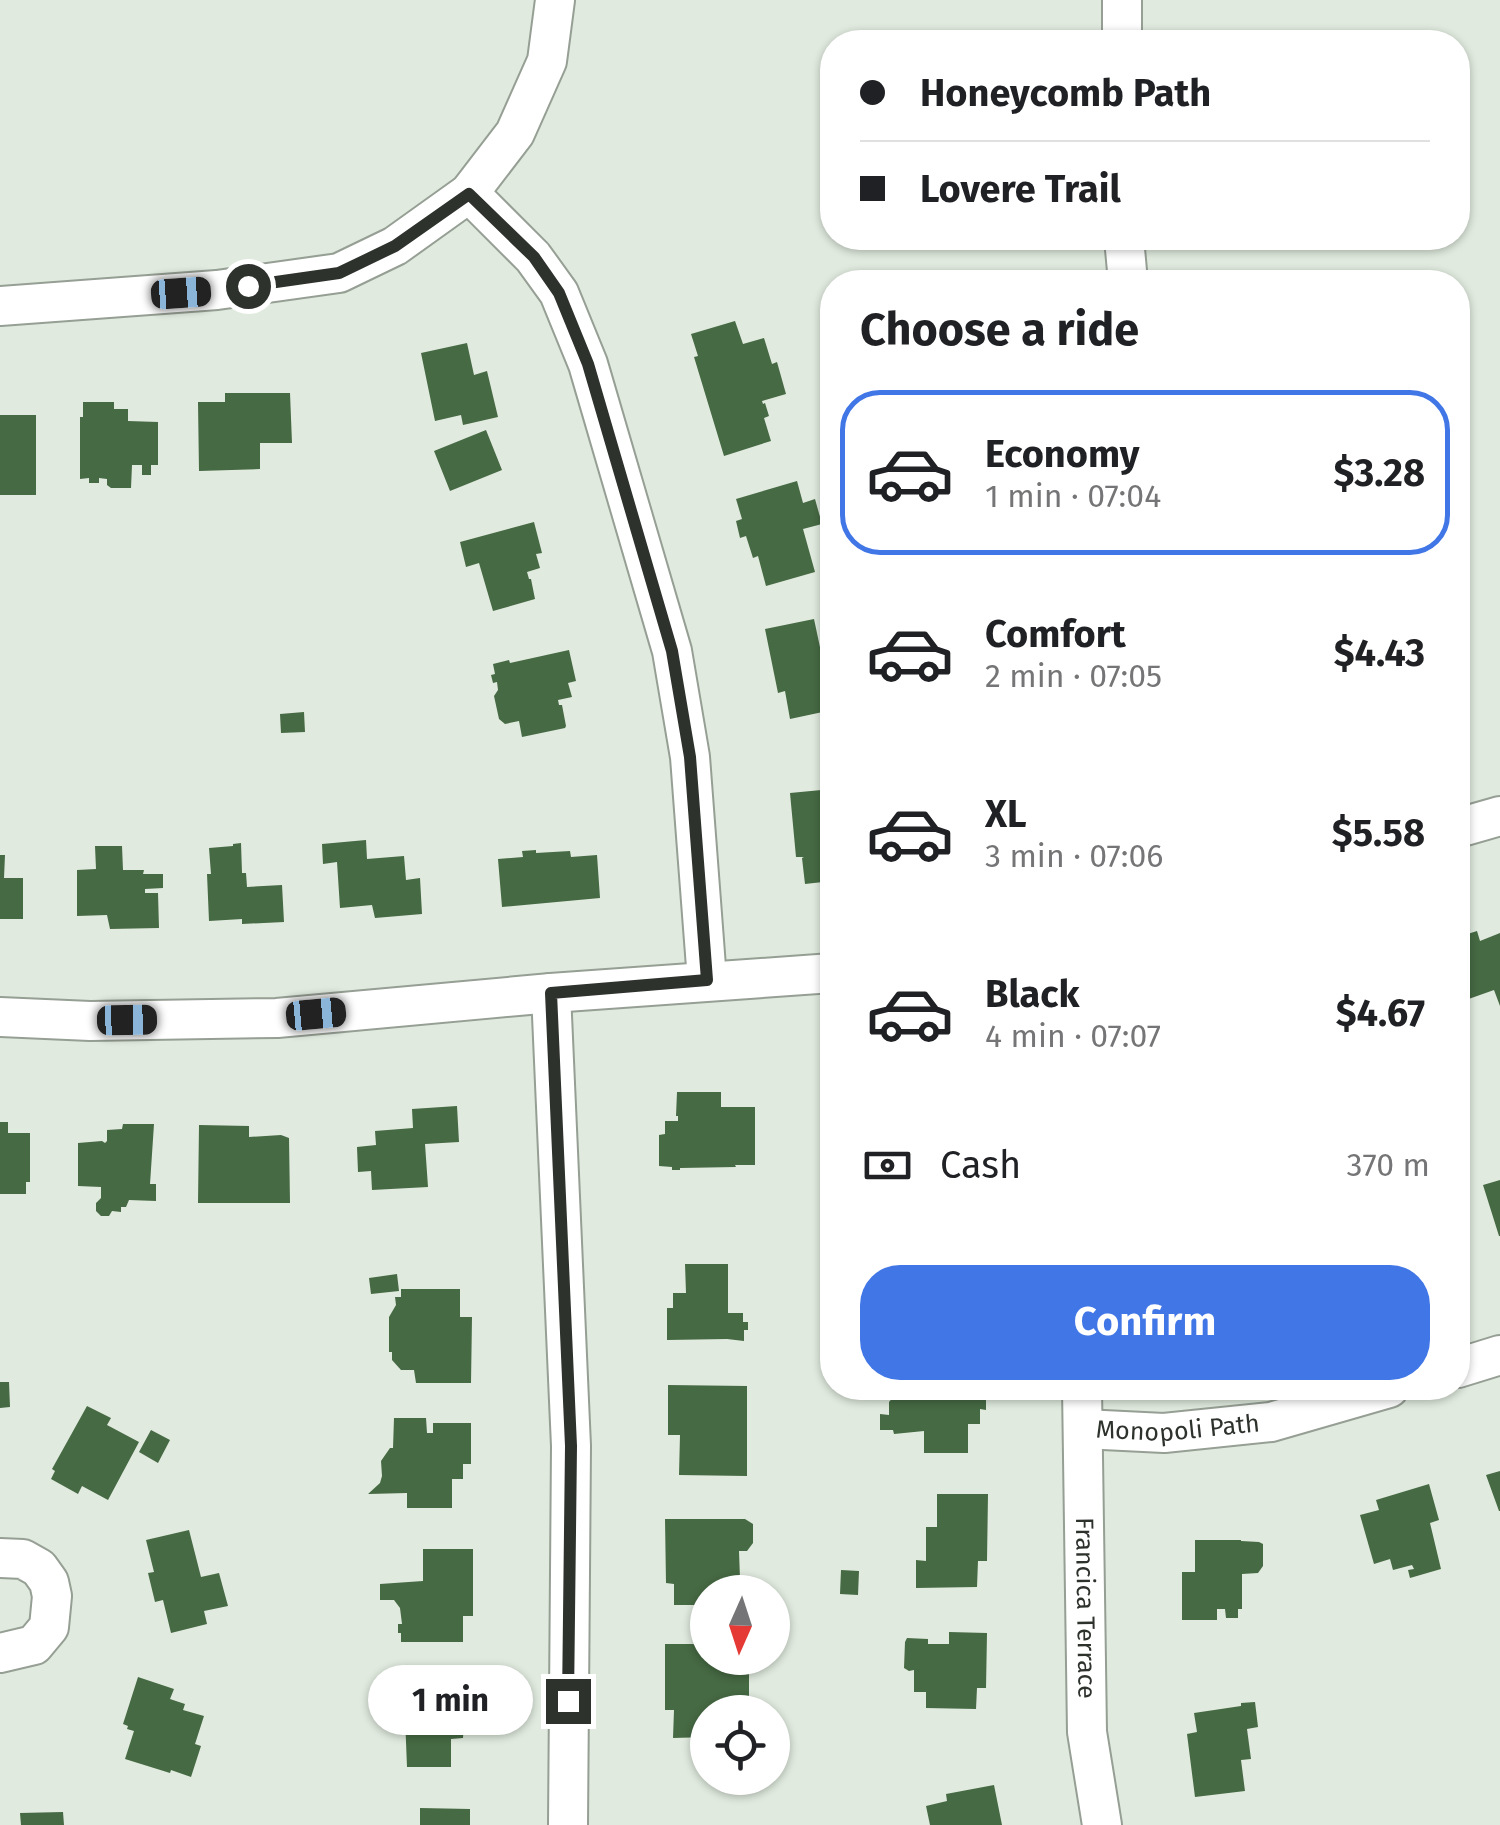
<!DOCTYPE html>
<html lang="en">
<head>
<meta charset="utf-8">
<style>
	:root { --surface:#fff; --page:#f2f2f2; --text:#202124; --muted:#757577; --line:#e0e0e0; --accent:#4176e6 }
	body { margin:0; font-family:"Fira Sans",sans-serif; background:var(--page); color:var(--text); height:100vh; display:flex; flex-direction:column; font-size:38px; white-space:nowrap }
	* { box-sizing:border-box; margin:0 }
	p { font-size:32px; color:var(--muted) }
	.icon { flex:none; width:55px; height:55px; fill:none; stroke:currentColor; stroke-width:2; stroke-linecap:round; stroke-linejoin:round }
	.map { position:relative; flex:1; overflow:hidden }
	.drawer { position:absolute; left:820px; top:270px; width:650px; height:1130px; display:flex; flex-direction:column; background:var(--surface); border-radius:40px; box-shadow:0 2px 8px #0004 }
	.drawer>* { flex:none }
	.hud { position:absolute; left:820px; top:30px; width:650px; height:220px; border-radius:40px; box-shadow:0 2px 8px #0004; display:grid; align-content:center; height:220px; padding:0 40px; background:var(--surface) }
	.needle { width:65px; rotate:183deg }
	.buttons { position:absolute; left:690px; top:1575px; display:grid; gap:20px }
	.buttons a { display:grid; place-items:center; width:100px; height:100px; border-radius:50%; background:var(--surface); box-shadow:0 2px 8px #0004; font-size:50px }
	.end { position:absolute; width:45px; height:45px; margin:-22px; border:12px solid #2e322d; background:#fff; box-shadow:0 0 0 5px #fff }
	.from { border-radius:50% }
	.bubble { position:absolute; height:70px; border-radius:35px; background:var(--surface); box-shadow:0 2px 8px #0004; font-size:32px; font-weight:700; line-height:70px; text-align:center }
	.car { position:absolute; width:30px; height:60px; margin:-30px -15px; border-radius:12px; box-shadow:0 0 8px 2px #0007; background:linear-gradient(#222 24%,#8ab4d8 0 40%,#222 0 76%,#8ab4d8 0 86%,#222 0) }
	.hud b { display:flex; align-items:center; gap:35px; height:95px; font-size:38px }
	.hud b+b { border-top:2px solid var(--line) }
	.hud i { width:25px; height:25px; background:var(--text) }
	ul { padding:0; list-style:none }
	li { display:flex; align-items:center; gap:30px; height:165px; margin:0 20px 15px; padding:0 20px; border:5px solid transparent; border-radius:40px }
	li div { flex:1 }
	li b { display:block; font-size:38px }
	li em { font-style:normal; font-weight:700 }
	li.current { border-color:var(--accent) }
	li>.icon { width:90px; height:90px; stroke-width:1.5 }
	h2 { padding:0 40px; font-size:45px; line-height:120px }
	.pay { display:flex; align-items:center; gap:25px; height:110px; padding:0 40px; font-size:38px }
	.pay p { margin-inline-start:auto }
	.cta { display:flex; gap:20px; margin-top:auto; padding:20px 40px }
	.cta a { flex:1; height:115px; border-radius:40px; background:var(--accent); color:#fff; font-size:40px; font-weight:700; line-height:115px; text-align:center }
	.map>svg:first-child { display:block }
	.building { fill:#466a43 }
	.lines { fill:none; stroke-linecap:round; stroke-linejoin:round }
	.minor-casing { stroke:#969f94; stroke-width:42 }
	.minor { stroke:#fff; stroke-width:38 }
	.route { stroke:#2e322d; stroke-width:12 }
	.labels { text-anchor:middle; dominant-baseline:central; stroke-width:10; stroke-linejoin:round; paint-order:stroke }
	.street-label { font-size:25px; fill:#2e322d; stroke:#edf8ec }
</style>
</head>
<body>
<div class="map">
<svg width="1500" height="1825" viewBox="0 0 1500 1825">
	<rect width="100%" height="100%" fill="#e0eade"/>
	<path class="building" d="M832 309V335L827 337 821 312Z
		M735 321 743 344 764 338 772 364 777 362 786 394 762 401 763 404 765 403 769 416 764 418 771 441 724 456 694 357 698 356 691 334Z
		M467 343 474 375 487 371 498 417 463 425 461 415 435 421 421 353Z
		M225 393H290L292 443H260V469L199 471 198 402H225Z
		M83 402H114V409H128V421L158 422V465H151V475H142V465H132L131 488H111L107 485V479L99 478V483H89V478L80 479V417H83Z
		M0 415H36V495H0Z
		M486 430 502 470 450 491 434 451Z
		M797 481 803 503 815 499 822 524 803 529 815 572 766 586 758 556 753 558 746 536 740 538 736 521 742 519 736 499Z
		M534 522 542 553 536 554 540 568 527 572 529 579H531L535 599 493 611 479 563 466 567 460 542Z
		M814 619 821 652 832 650V710L790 719 785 691 778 693 765 629Z
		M569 650 576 681 568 683 572 697 558 700 559 705H562L566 726 565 728 522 737 519 721 505 724 499 719 494 696 498 690 497 682 493 683 491 675 495 674 493 664 509 660 510 663Z
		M304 712 305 732 281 733 280 714Z
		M832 789V881L805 884 802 858 804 857H796L790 793Z
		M366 840 367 859 404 856 406 880 420 878 422 914 375 918 372 905 340 908 337 862 323 864 322 844Z
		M241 843 242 873H246L247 887 282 885 284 922 242 924V919L209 921 207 874H211L209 848 233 846V844Z
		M95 846H122L123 870H144L143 874H163V888L145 889V893H158L159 928 110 929 107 915 77 916V870L96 869Z
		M536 850V853L570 851 571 857 597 855 600 898 502 907 498 859 523 857 522 851Z
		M0 855H5L4 878H23V919H0Z
		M1477 931 1480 941 1500 933V1006L1494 990 1463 1001 1458 990V937Z
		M677 1092H721V1107H755V1165H735L736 1167 680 1168V1170H672V1167L659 1166V1135L665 1134V1121H678V1116H676Z
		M457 1106 459 1142 425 1144 428 1187 372 1190 371 1171 358 1172 357 1147 376 1145 375 1131 413 1128 412 1109Z
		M0 1122H8V1133H30V1182H26V1194H0Z
		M123 1124H154L150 1184H156V1201L129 1200 126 1207H121V1212L112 1211 109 1216H101L96 1211V1203L101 1198V1187L78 1186V1143L102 1141 105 1143 107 1141V1130L122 1129Z
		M199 1125 249 1126V1137L281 1135 289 1138 290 1203H198Z
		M1500 1180V1236H1499L1483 1185Z
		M685 1264H728V1313H743V1322H748V1330H744V1341L727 1339 667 1340V1308H673V1293H686Z
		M397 1274 399 1291 371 1294 369 1278Z
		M401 1289H460V1317H472L471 1383H416L414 1370H401L392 1360V1352H389V1317L396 1305 395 1297H401Z
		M0 1382H9L10 1407 0 1408Z
		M668 1385 747 1386V1476L679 1475 680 1435H668Z
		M923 1388H986V1410L980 1409V1424H968V1453H924V1431L894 1434 893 1430H880V1414L889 1415V1402L896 1394H909L910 1389H923Z
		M87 1406 111 1418 107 1425 139 1442 108 1500 82 1486 78 1494 51 1479 55 1471 52 1469Z
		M394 1418H426L427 1433H433V1423H471V1464H463V1479H452V1508H407V1493L368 1494 380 1483 382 1476 381 1461 390 1448H393Z
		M151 1430 170 1440 158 1463 139 1452Z
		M1500 1471V1511H1499L1486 1475Z
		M1429 1484 1439 1520 1430 1523 1441 1569 1410 1578 1408 1570 1414 1569 1412 1565 1393 1570 1390 1559 1374 1564 1360 1515 1379 1510 1376 1500Z
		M937 1494H988L987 1561H978L977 1587 916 1588V1560L926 1561V1527H937Z
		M665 1519H745L753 1524V1543L747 1551H739L740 1579 736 1582V1589L740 1588V1592H708V1605H674V1584L666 1583Z
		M189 1530 201 1577 219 1573 228 1606 204 1611 207 1624 171 1633 163 1600 155 1602 148 1573 154 1572 146 1540Z
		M1195 1540H1241V1541L1259 1542 1263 1544V1566L1258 1573 1242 1574V1609H1238V1618H1226L1225 1609H1217V1620H1182V1572H1195Z
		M423 1549H473V1616H463V1642H401V1633H398V1624H402L400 1608 394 1600H380V1584L423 1581Z
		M841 1570 859 1571 858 1595 840 1594Z
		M949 1632 987 1633 986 1688H977L976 1709 926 1708V1692H914V1670L909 1671 904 1668 905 1642 907 1638 928 1639V1644H949Z
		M665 1644H708V1658H743L749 1664V1706L742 1712H708V1737L673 1738 674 1710H665Z
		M138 1677 174 1689 170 1699 185 1704 183 1710 204 1716 195 1744 201 1746 191 1777 171 1770 170 1773 125 1759 134 1731 127 1729 128 1726 123 1724Z
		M432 1681H470V1722L464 1723 463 1738 451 1739V1767H407L405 1717H393V1690L432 1692Z
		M1255 1702 1258 1727 1247 1729 1251 1759 1241 1760 1245 1791 1195 1797 1187 1734 1197 1732 1194 1713 1241 1706V1703Z
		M994 1785 1002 1825H930L926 1806 947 1801 946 1794Z
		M420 1808 470 1809V1825H420Z
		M63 1812 64 1825H21L20 1813Z"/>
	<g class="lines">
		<g class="minor-casing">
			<g id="minor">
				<path d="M1122 42V0"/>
				<path d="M469 193 533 257 559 293 588 364 672 651 690 757 707 980"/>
				<path d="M1124 238 1128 282"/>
				<path d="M0 306 217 290 339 273 395 246 469 193 515 133 547 61 555 0"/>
				<path d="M1458 828 1500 816"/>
				<path d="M551 993 571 1446 568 1825"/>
				<path d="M0 1017 90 1021 277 1018 551 993 832 973"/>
				<path d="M1458 1368 1500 1355"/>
				<path id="s1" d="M1082 1388 1087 1732 1102 1825"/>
				<path id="s2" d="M1083 1429 1164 1433 1271 1422 1389 1388"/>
				<path d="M0 1558 23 1559 39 1568 49 1582 52 1596 49 1627 34 1645 0 1653"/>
			</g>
		</g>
		<use href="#minor" class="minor"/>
	</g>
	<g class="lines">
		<path class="route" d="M248 286 339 273 395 246 469 194 534 257 559 293 588 364 672 651 690 757 707 980 551 993 571 1446 568 1701"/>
	</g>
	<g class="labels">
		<g class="street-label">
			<text stroke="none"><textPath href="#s2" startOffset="95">Monopoli Path</textPath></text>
			<text stroke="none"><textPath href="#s1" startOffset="220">Francica Terrace</textPath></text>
		</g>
	</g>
</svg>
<div class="buttons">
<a><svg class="needle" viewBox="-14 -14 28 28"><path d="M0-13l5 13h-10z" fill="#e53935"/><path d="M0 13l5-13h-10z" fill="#757577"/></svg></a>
<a><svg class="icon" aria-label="locate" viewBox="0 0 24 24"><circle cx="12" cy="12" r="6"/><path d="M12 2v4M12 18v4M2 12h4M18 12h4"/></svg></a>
</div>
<i class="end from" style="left:248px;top:286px"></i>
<i class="end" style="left:568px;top:1701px"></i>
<div class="bubble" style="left:368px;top:1665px;width:165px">1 min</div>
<i class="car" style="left:181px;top:293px;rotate:86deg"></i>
<i class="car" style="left:316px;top:1014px;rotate:85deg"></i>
<i class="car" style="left:127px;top:1020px;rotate:89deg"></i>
<div class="hud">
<b><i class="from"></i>Honeycomb Path</b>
<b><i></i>Lovere Trail</b>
</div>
<section class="drawer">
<h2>Choose a ride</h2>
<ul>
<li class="current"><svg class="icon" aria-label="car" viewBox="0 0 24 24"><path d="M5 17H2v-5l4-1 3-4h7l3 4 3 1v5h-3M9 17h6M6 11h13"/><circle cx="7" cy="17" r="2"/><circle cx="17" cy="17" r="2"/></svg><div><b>Economy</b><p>1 min · 07:04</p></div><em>$3.28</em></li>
<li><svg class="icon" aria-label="car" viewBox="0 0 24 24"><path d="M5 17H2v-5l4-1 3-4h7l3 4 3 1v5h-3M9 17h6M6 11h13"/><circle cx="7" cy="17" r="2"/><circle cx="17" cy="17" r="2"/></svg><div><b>Comfort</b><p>2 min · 07:05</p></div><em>$4.43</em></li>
<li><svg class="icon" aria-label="car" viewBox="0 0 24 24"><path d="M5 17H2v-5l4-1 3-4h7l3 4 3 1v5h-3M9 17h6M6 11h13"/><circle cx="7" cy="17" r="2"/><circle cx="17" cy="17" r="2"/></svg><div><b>XL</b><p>3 min · 07:06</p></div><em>$5.58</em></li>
<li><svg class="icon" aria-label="car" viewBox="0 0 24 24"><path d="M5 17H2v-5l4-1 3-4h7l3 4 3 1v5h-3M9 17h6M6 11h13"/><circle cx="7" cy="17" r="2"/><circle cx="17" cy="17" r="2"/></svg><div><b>Black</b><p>4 min · 07:07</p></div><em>$4.67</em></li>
</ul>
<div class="pay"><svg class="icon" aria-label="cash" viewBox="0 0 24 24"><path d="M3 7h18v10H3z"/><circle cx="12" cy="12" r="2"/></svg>Cash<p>370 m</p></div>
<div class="cta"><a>Confirm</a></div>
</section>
</div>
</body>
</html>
